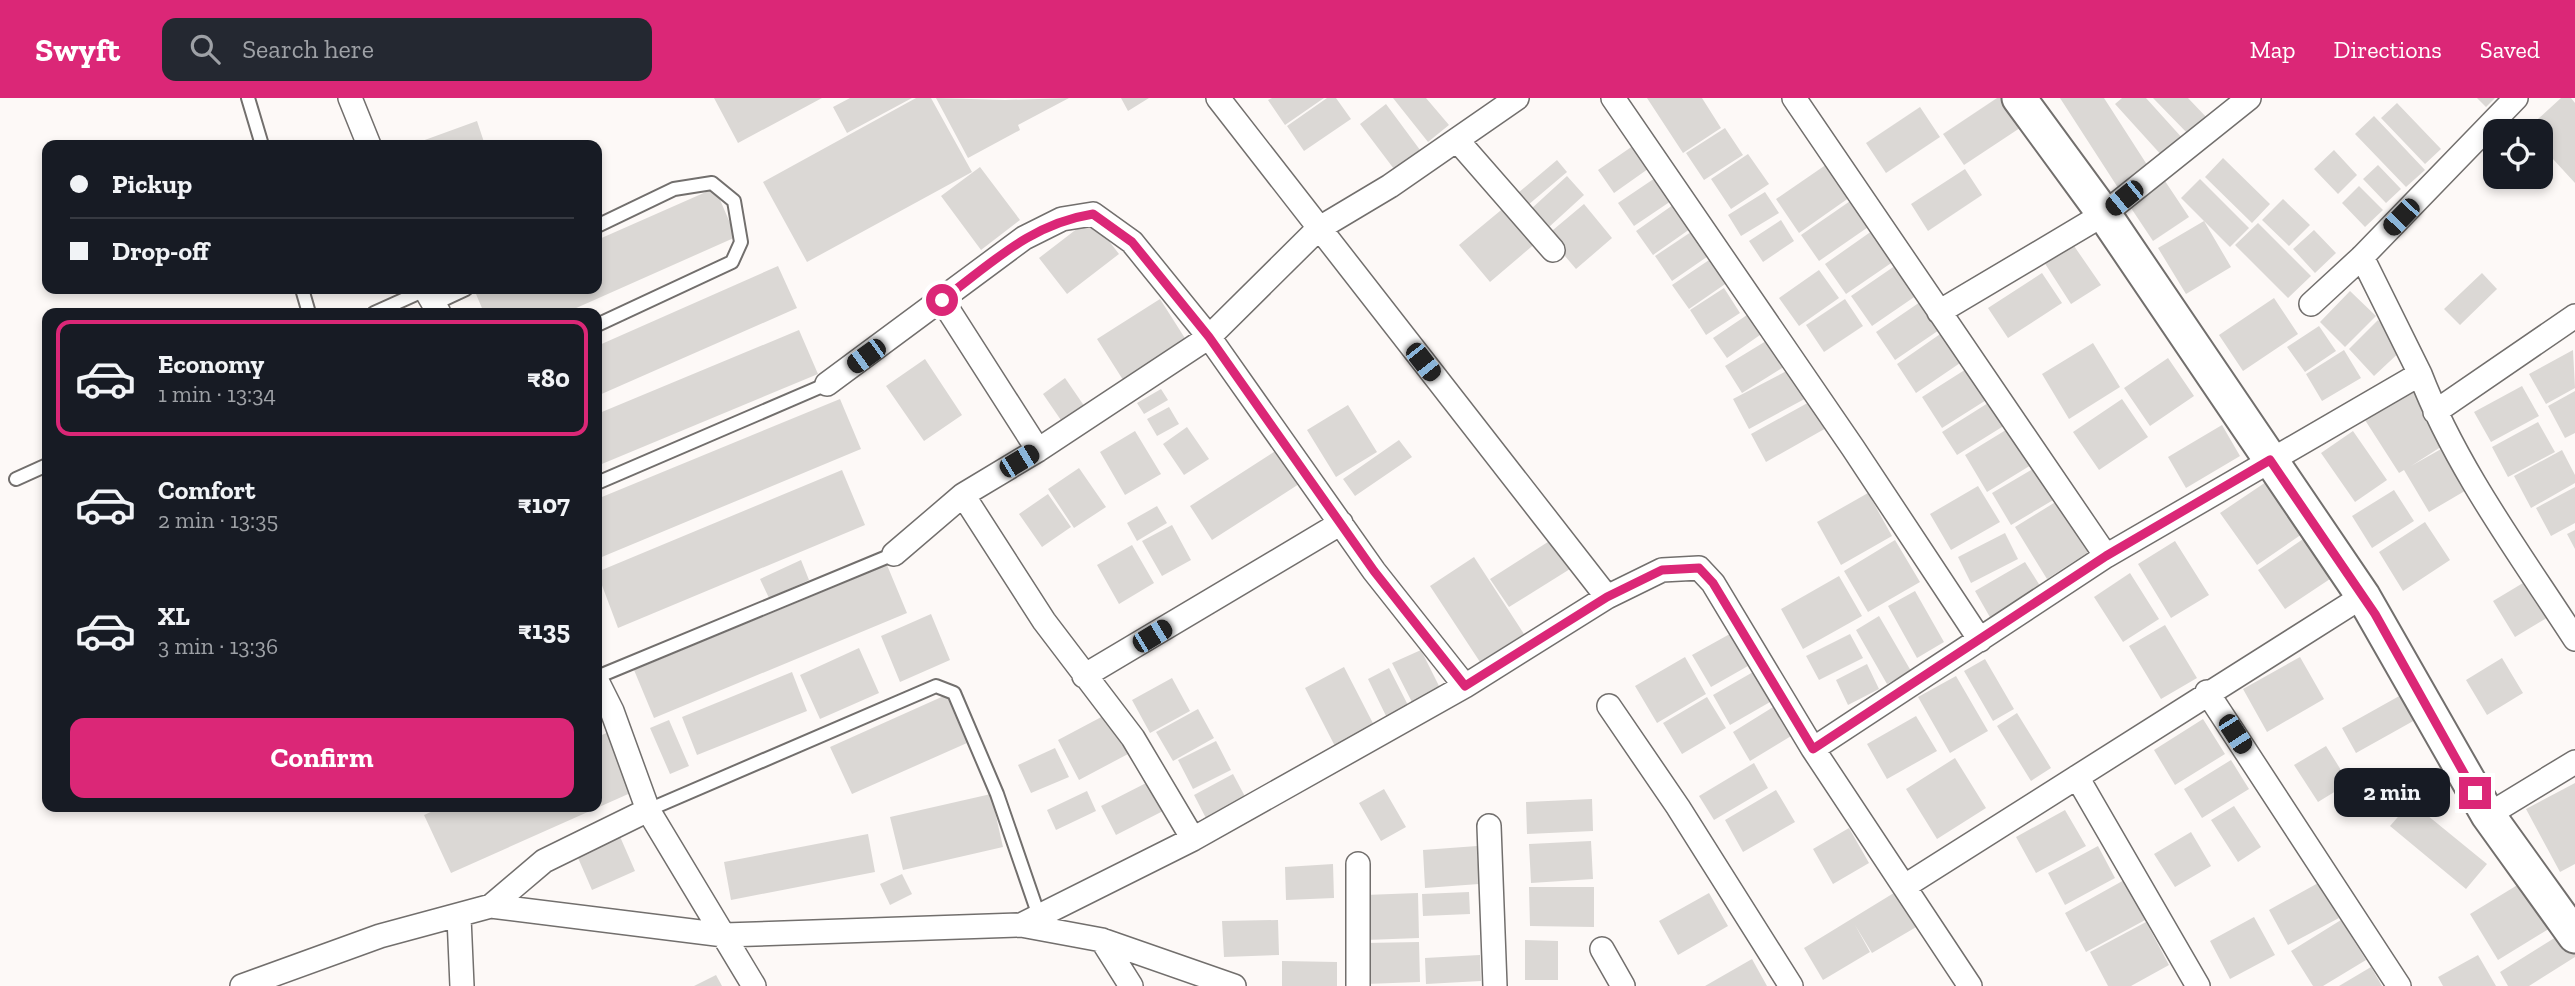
<!DOCTYPE html>
<html lang="en">
<head>
<meta charset="utf-8">
<style>
	:root { --surface:#171b24; --page:#242831; --text:#f1f3f6; --muted:#9ea1a6; --line:#363941; --accent:#db2777 }
	body { margin:0; font-family:"Zilla Slab",serif; background:var(--page); color:var(--text); height:100vh; display:flex; flex-direction:column; font-size:26px; white-space:nowrap }
	* { box-sizing:border-box; margin:0 }
	p { font-size:23px; color:var(--muted) }
	.icon { flex:none; width:38px; height:38px; fill:none; stroke:currentColor; stroke-width:2; stroke-linecap:round; stroke-linejoin:round }
	.map { position:relative; flex:1; overflow:hidden }
	.sheet { position:absolute; left:42px; top:210px; width:560px; height:504px; display:flex; flex-direction:column; background:var(--surface); border-radius:14px; box-shadow:0 4px 10px #0003 }
	.sheet>* { flex:none }
	.guide { position:absolute; left:42px; top:42px; width:560px; height:154px; border-radius:14px; box-shadow:0 4px 10px #0003; display:grid; align-content:center; height:154px; padding:0 28px; background:var(--surface) }
	.controls { position:absolute; left:2483px; top:21px; display:grid; gap:14px }
	.controls a { display:grid; place-items:center; width:70px; height:70px; border-radius:14px; background:var(--surface); box-shadow:0 4px 10px #0003; font-size:35px }
	.end { position:absolute; width:32px; height:32px; margin:-16px; border:9px solid #db2777; background:#fff; box-shadow:0 0 0 4px #fff }
	.from { border-radius:50% }
	.bubble { position:absolute; height:49px; border-radius:14px; background:var(--surface); box-shadow:0 4px 10px #0003; font-size:23px; font-weight:700; line-height:49px; text-align:center }
	.car { position:absolute; width:21px; height:42px; margin:-21px -10px; border-radius:9px; box-shadow:0 0 5px 2px #0007; background:linear-gradient(#222 24%,#8ab4d8 0 40%,#222 0 76%,#8ab4d8 0 86%,#222 0) }
	.guide b { display:flex; align-items:center; gap:24px; height:66px; font-size:26px }
	.guide b+b { border-top:2px solid var(--line) }
	.guide i { width:18px; height:18px; background:var(--text) }
	ul { padding:12px 0 0; list-style:none }
	li { display:flex; align-items:center; gap:21px; height:116px; margin:0 14px 10px; padding:0 14px; border:4px solid transparent; border-radius:14px }
	li div { flex:1 }
	li b { display:block; font-size:26px }
	li em { font-style:normal; font-weight:700 }
	li.current { border-color:var(--accent) }
	li>.icon { width:63px; height:63px; stroke-width:1.5 }
	.cta { display:flex; gap:14px; margin-top:auto; padding:14px 28px }
	.cta a { flex:1; height:80px; border-radius:14px; background:var(--accent); color:#fff; font-size:28px; font-weight:700; line-height:80px; text-align:center }
	header { display:flex; align-items:center; gap:42px; box-sizing:border-box; height:98px; padding:0 35px; background:var(--accent); color:#fff }
	header strong { font-size:33px }
	nav { display:flex; gap:38px; margin-inline-start:auto; font-size:24px }
	.search { width:490px; height:63px; background:var(--page); display:flex; align-items:center; gap:18px; box-sizing:border-box; padding:0 24px; border-radius:14px; color:var(--muted); font-size:26px }
	.map>svg:first-child { display:block }
	.building { fill:#dbd8d5 }
	.lines { fill:none; stroke-linecap:round; stroke-linejoin:round }
	.lane-casing { stroke:#726f6d; stroke-width:16 }
	.street-casing { stroke:#726f6d; stroke-width:26 }
	.secondary-casing { stroke:#726f6d; stroke-width:37 }
	.lane { stroke:#fff; stroke-width:12 }
	.street { stroke:#fff; stroke-width:23 }
	.secondary { stroke:#fff; stroke-width:33 }
	.route { stroke:#db2777; stroke-width:9 }
</style>
</head>
<body>
<header>
<strong>Swyft</strong>
<div class="search"><svg class="icon" aria-label="search" viewBox="0 0 24 24"><circle cx="10" cy="10" r="6"/><path d="M15 15l6 6"/></svg>Search here</div>
<nav><a>Map</a><a>Directions</a><a>Saved</a></nav>
</header>
<div class="map">
<svg width="2575" height="888" viewBox="0 0 2575 888">
	<rect width="100%" height="100%" fill="#fdf9f7"/>
	<path class="building" d="M714 0H822L738 45Z
		M850 0H912L847 35 833 9Z
		M916 0H931L972 74 807 164 763 84Z
		M936 0 1005 2 1069 0 1018 27 1020 32 968 60Z
		M1121 0H1149L1128 13Z
		M1272 0H1324L1285 27 1268 2Z
		M1327 0H1336L1351 21 1304 53 1287 28Z
		M1393 0H1426L1449 27 1428 44Z
		M1647 0H1702L1721 30 1683 55Z
		M1997 0H2013L2029 24 1964 67 1943 36Z
		M2060 0H2104L2153 76 2122 96Z
		M2122 0H2146L2184 42 2164 60 2115 6Z
		M2153 0H2188L2209 22 2191 39Z
		M2477 0H2495L2486 9Z
		M2561 0H2571L2575 5V85L2541 48V33L2526 32Z
		M2397 5 2441 51 2425 66 2381 20Z
		M1386 6 1423 56 1397 75 1360 26Z
		M1920 9 1940 39 1886 75 1866 45Z
		M2374 18 2425 72 2406 89 2355 36Z
		M477 23 485 47H411Z
		M1725 30 1743 57 1704 82 1686 55Z
		M1640 43 1655 66 1614 95 1598 72Z
		M2334 52 2357 77 2338 96 2314 71Z
		M1748 56 1769 86 1731 111 1711 81Z
		M2223 60 2270 106 2252 125 2205 79Z
		M1557 62 1567 74 1528 107 1518 95Z
		M1830 64 1853 97 1799 135 1776 101Z
		M2378 67 2401 91 2386 105 2363 81Z
		M980 69 1020 122 981 152 941 98Z
		M1965 71 1982 97 1928 133 1911 106Z
		M1661 76 1677 99 1634 128 1618 105Z
		M1567 78 1584 97 1549 129 1531 111Z
		M2200 81 2249 130 2230 149 2181 100Z
		M2165 83 2189 119 2153 143 2129 107Z
		M2359 88 2383 112 2365 129 2342 105Z
		M715 90 736 139 565 215H484L476 196 488 191H597V142Z
		M1765 94 1779 115 1741 138 1728 117Z
		M1856 99 1874 125 1819 163 1801 137Z
		M2283 101 2310 127 2289 148 2262 122Z
		M1680 102 1697 126 1653 157 1636 133Z
		M1584 106 1612 140 1576 171 1547 137Z
		M1506 108 1537 144 1490 184 1459 147Z
		M1091 120 1119 156 1067 196 1039 160Z
		M1781 122 1794 143 1763 164 1749 143Z
		M2204 123 2231 169 2186 196 2158 150Z
		M2258 125 2311 178 2288 200 2235 147Z
		M1879 128 1900 159 1846 196 1825 166Z
		M1697 130 1714 154 1672 183 1655 158Z
		M2314 132 2336 155 2315 175 2293 151Z
		M2072 145 2101 187 2071 206 2044 164Z
		M1715 158 1731 182 1689 211 1672 187Z
		M1902 163 1923 193 1872 228 1851 198Z
		M778 168 797 210 597 298V248Z
		M1819 172 1839 200 1799 228 1779 200Z
		M2042 175 2062 205 2008 240 1988 210Z
		M2482 175 2497 191 2460 227 2444 211Z
		M1724 190 1740 215 1706 237 1690 212Z
		M2350 193 2376 218 2345 249 2320 224Z
		M1926 200 1945 228 1895 262 1876 234Z
		M2274 200 2298 236 2243 273 2219 237Z
		M1160 201 1188 245 1125 285 1097 241Z
		M1845 201 1863 228 1824 254 1806 227Z
		M1747 217 1760 237 1727 260 1713 240Z
		M2378 222 2404 250 2374 278 2349 251Z
		M2319 228 2336 253 2305 274 2287 249Z
		M799 232 818 276 597 368V316Z
		M1946 232 1966 261 1916 295 1897 266Z
		M1771 240 1787 267 1742 295 1725 268Z
		M2093 245 2120 289 2069 321 2042 276Z
		M2344 252 2361 280 2322 303 2306 276Z
		M2573 252 2575 290 2546 306 2529 276Z
		M2168 260 2194 298 2150 328 2124 290Z
		M925 261 962 317 924 343 886 288Z
		M1796 268 1812 297 1749 331 1733 301Z
		M1971 268 1991 299 1942 330 1922 299Z
		M1065 280 1087 312 1065 328 1043 296Z
		M2522 288 2539 318 2491 344 2474 314Z
		M1161 291 1168 302 1144 316 1137 305Z
		M2413 292 2447 345 2411 368 2450 346 2475 387 2429 414 2404 372 2399 375 2365 322Z
		M2575 293V335L2565 340 2548 308Z
		M1996 300 2010 324 1957 357 1942 334Z
		M840 301 861 351 597 461V401Z
		M2122 301 2148 339 2099 372 2073 334Z
		M1813 302 1828 329 1766 364 1751 336Z
		M1348 307 1377 354 1336 379 1307 332Z
		M1169 309 1179 326 1157 338 1147 321Z
		M2538 324 2555 354 2508 379 2492 349Z
		M2014 327 2036 364 1987 394 1965 357Z
		M2222 327 2240 358 2186 390 2168 359Z
		M1187 329 1209 361 1184 377 1163 346Z
		M1135 333 1161 376 1125 397 1100 354Z
		M2353 333 2387 382 2355 404 2321 355Z
		M1399 342 1412 359 1355 398 1343 381Z
		M1277 352 1299 386 1212 442 1190 408Z
		M2562 352 2575 377V385L2531 410 2514 378Z
		M2041 366 2060 398 2011 427 1992 395Z
		M1079 370 1106 409 1074 430 1048 391Z
		M842 372 865 427 618 530 597 474Z
		M2269 382 2305 434 2257 467 2220 415Z
		M1978 388 2000 424 1951 452 1930 416Z
		M2575 389V425L2551 438 2536 410Z
		M2394 392 2414 423 2372 450 2352 418Z
		M1868 395 1892 438 1841 467 1817 424Z
		M1048 396 1071 429 1042 449 1019 416Z
		M2062 400 2093 451 2047 481 2015 429Z
		M1157 408 1167 425 1137 443 1127 425Z
		M2425 424 2450 462 2403 493 2379 454Z
		M1172 427 1191 462 1162 478 1142 443Z
		M2575 432V451L2567 436Z
		M2005 435 2018 461 1971 485 1958 459Z
		M2306 439 2333 479 2285 511 2258 472Z
		M1551 442 1570 471 1509 509 1490 481Z
		M1895 442 1920 484 1868 514 1844 473Z
		M2175 443 2209 497 2171 520 2138 466Z
		M1132 447 1154 485 1119 506 1097 467Z
		M1474 459 1524 536 1480 564 1430 488Z
		M801 462 809 482 769 500 760 481Z
		M2025 464 2042 491 1991 521 1975 493Z
		M887 467 907 515 654 620 634 572Z
		M2130 475 2159 521 2123 544 2094 499Z
		M1839 478 1862 518 1803 551 1781 511Z
		M2533 479 2555 515 2515 539 2493 503Z
		M1915 493 1944 544 1917 560 1888 508Z
		M931 516 950 562 900 584 881 538Z
		M1879 518 1911 573 1887 586 1856 532Z
		M2165 527 2197 580 2161 601 2129 548Z
		M1737 532 1755 564 1711 589 1692 557Z
		M1850 536 1863 560 1819 582 1806 558Z
		M859 550 879 595 820 621 800 577Z
		M1421 552 1443 596 1415 610 1392 565Z
		M1685 559 1706 596 1657 625 1635 588Z
		M2300 559 2324 601 2267 634 2243 591Z
		M2502 560 2523 595 2487 617 2466 582Z
		M1985 561 2014 611 1993 623 1964 573Z
		M1867 566 1879 591 1848 607 1836 582Z
		M1344 569 1377 633 1338 654 1305 590Z
		M1389 570 1410 611 1388 622 1368 581Z
		M1760 570 1777 600 1730 627 1713 597Z
		M792 574 807 613 697 657 682 619Z
		M1956 578 1988 633 1950 655 1918 599Z
		M1172 580 1190 613 1150 635 1132 602Z
		M2410 592 2424 617 2356 655 2342 630Z
		M946 597 967 645 852 696 830 649Z
		M1707 599 1726 630 1682 656 1663 625Z
		M1778 606 1796 635 1750 663 1733 634Z
		M1198 611 1214 640 1173 663 1156 634Z
		M2017 615 2051 670 2031 683 1997 628Z
		M1107 616 1128 656 1079 682 1058 642Z
		M1916 618 1937 653 1887 681 1867 646Z
		M2203 621 2225 656 2175 687 2154 652Z
		M669 622 689 668 670 676 650 630Z
		M609 634 635 693 451 775 424 717 442 709H597V639Z
		M1216 643 1231 672 1193 691 1178 662Z
		M2326 648 2349 685 2318 704 2294 667Z
		M1055 650 1069 679 1031 695 1018 667Z
		M1955 660 1986 710 1937 741 1906 691Z
		M2231 662 2249 691 2202 720 2184 691Z
		M1754 665 1768 690 1714 722 1699 698Z
		M1233 676 1249 706 1209 726 1194 697Z
		M1150 683 1165 712 1116 737 1101 708Z
		M2575 685V766L2560 774 2526 711Z
		M1384 691 1406 729 1381 743 1359 705Z
		M1776 692 1795 724 1743 754 1725 722Z
		M1087 693 1096 713 1056 732 1047 712Z
		M991 696 1003 749 903 772 890 719Z
		M1592 701 1593 733 1527 736 1526 704Z
		M2411 704 2487 766 2466 791 2390 728Z
		M2234 708 2261 749 2238 764 2211 722Z
		M2065 712 2086 748 2036 775 2016 739Z
		M1849 730 1869 765 1833 786 1813 751Z
		M618 734 635 773 592 792 575 753Z
		M2191 734 2211 768 2175 789 2154 756Z
		M868 736 875 774 731 802 724 764Z
		M1591 743 1593 781 1531 785 1529 746Z
		M1477 748 1479 786 1425 790 1423 752Z
		M2098 748 2115 780 2065 807 2048 775Z
		M1333 766 1334 800 1286 802 1285 769Z
		M902 776 912 796 890 807 880 786Z
		M2126 781 2147 821 2086 854 2065 815Z
		M2524 783 2552 829 2498 862 2470 816Z
		M2320 784 2339 820 2288 847 2269 812Z
		M1529 789H1594V829L1530 828Z
		M1902 790 1923 825 1872 855 1855 827 1870 854 1823 882 1804 850Z
		M1469 794 1470 816 1423 818 1422 796Z
		M1418 795 1419 840 1366 842 1365 797Z
		M1709 795 1728 828 1678 857 1659 823Z
		M2254 819 2275 857 2230 881 2210 843Z
		M1278 822 1279 857 1224 859 1222 823Z
		M2341 822 2366 862 2323 888H2313L2291 853Z
		M2146 824 2169 867 2131 888H2108L2090 854Z
		M2564 834 2575 851V859L2529 888H2508L2500 874Z
		M1525 842 1558 843V882H1525Z
		M1419 844 1420 884 1366 886 1365 845Z
		M1480 857 1481 883 1426 886 1425 860Z
		M2478 857 2496 888H2443L2438 879Z
		M1752 861 1767 888H1705Z
		M1282 863 1337 864V888H1282Z
		M2371 869 2382 888H2339Z
		M716 877 722 888H694Z"/>
	<g class="lines">
		<g class="lane-casing">
			<path id="lane" d="M248 0 262 47
				M597 128 674 91 712 85 734 103 741 144 732 164 597 227
				M302 191 309 215
				M436 205 466 191
				M374 215 425 192
				M16 381 47 367
				M597 385 827 286
				M597 579 894 456
				M648 712 936 588 954 595 997 696 1039 818"/>
		</g>
		<g class="street-casing">
			<path id="street" d="M350 0 369 47
				M1218 0 1607 499
				M1613 0 1853 350 1980 542
				M1794 0 2106 458
				M1457 42 1553 152
				M2362 159 2420 276
				M425 191 439 215
				M942 202 1038 352
				M2311 206 2362 159 2516 0
				M1939 214 2104 116 2249 0
				M827 286 1024 140 1062 121 1093 116 1132 144 1209 239 1374 473 1465 588
				M2435 314 2575 218
				M963 397 1038 352 1209 239 1318 131 1390 88 1517 0
				M894 456 963 397 1044 523 1133 640 1193 741
				M1084 578 1341 425
				M597 583 612 613 648 712 754 888
				M2207 594 2399 888
				M1609 608 1678 709 1791 888
				M1813 651 2106 458 2420 276C2456 370 2520 456 2575 541
				M2077 679 2198 888
				M2488 717 2575 664
				M1489 728 1495 888
				M1905 788 2363 498
				M491 808 724 837 1021 827 1102 842 1234 888
				M459 819 462 888
				M1021 827 1193 741 1465 588 1607 499 1662 472 1699 470 1713 485 1813 651 1970 888
				M1102 842 1131 888
				M1602 851 1623 888
				M242 888 380 838 491 808 544 763 648 712
				M1358 888V766"/>
		</g>
		<g class="secondary-casing">
			<path id="secondary" d="M2019 0 2104 116 2363 498 2488 717 2575 838"/>
		</g>
		<use href="#lane" class="lane"/>
		<use href="#street" class="street"/>
		<use href="#secondary" class="secondary"/>
	</g>
	<g class="lines">
		<path class="route" d="M942 202C992 165 1030 126 1093 116L1132 144 1209 239 1374 473 1465 588 1607 499 1662 472 1699 470 1713 485 1813 651 2106 458 2270 362 2375 516 2475 695"/>
	</g>
</svg>
<div class="controls">
<a><svg class="icon" aria-label="locate" viewBox="0 0 24 24"><circle cx="12" cy="12" r="6"/><path d="M12 2v4M12 18v4M2 12h4M18 12h4"/></svg></a>
</div>
<i class="end from" style="left:942px;top:202px"></i>
<i class="end" style="left:2475px;top:695px"></i>
<div class="bubble" style="left:2334px;top:670px;width:116px">2 min</div>
<i class="car" style="left:2124px;top:100px;rotate:231deg"></i>
<i class="car" style="left:2401px;top:119px;rotate:224deg"></i>
<i class="car" style="left:866px;top:258px;rotate:234deg"></i>
<i class="car" style="left:1423px;top:264px;rotate:142deg"></i>
<i class="car" style="left:1019px;top:363px;rotate:59deg"></i>
<i class="car" style="left:1152px;top:538px;rotate:59deg"></i>
<i class="car" style="left:2235px;top:636px;rotate:147deg"></i>
<div class="guide">
<b><i class="from"></i>Pickup</b>
<b><i></i>Drop-off</b>
</div>
<section class="sheet">
<ul>
<li class="current"><svg class="icon" aria-label="car" viewBox="0 0 24 24"><path d="M5 17H2v-5l4-1 3-4h7l3 4 3 1v5h-3M9 17h6M6 11h13"/><circle cx="7" cy="17" r="2"/><circle cx="17" cy="17" r="2"/></svg><div><b>Economy</b><p>1 min · 13:34</p></div><em>₹80</em></li>
<li><svg class="icon" aria-label="car" viewBox="0 0 24 24"><path d="M5 17H2v-5l4-1 3-4h7l3 4 3 1v5h-3M9 17h6M6 11h13"/><circle cx="7" cy="17" r="2"/><circle cx="17" cy="17" r="2"/></svg><div><b>Comfort</b><p>2 min · 13:35</p></div><em>₹107</em></li>
<li><svg class="icon" aria-label="car" viewBox="0 0 24 24"><path d="M5 17H2v-5l4-1 3-4h7l3 4 3 1v5h-3M9 17h6M6 11h13"/><circle cx="7" cy="17" r="2"/><circle cx="17" cy="17" r="2"/></svg><div><b>XL</b><p>3 min · 13:36</p></div><em>₹135</em></li>
</ul>
<div class="cta"><a>Confirm</a></div>
</section>
</div>
</body>
</html>
